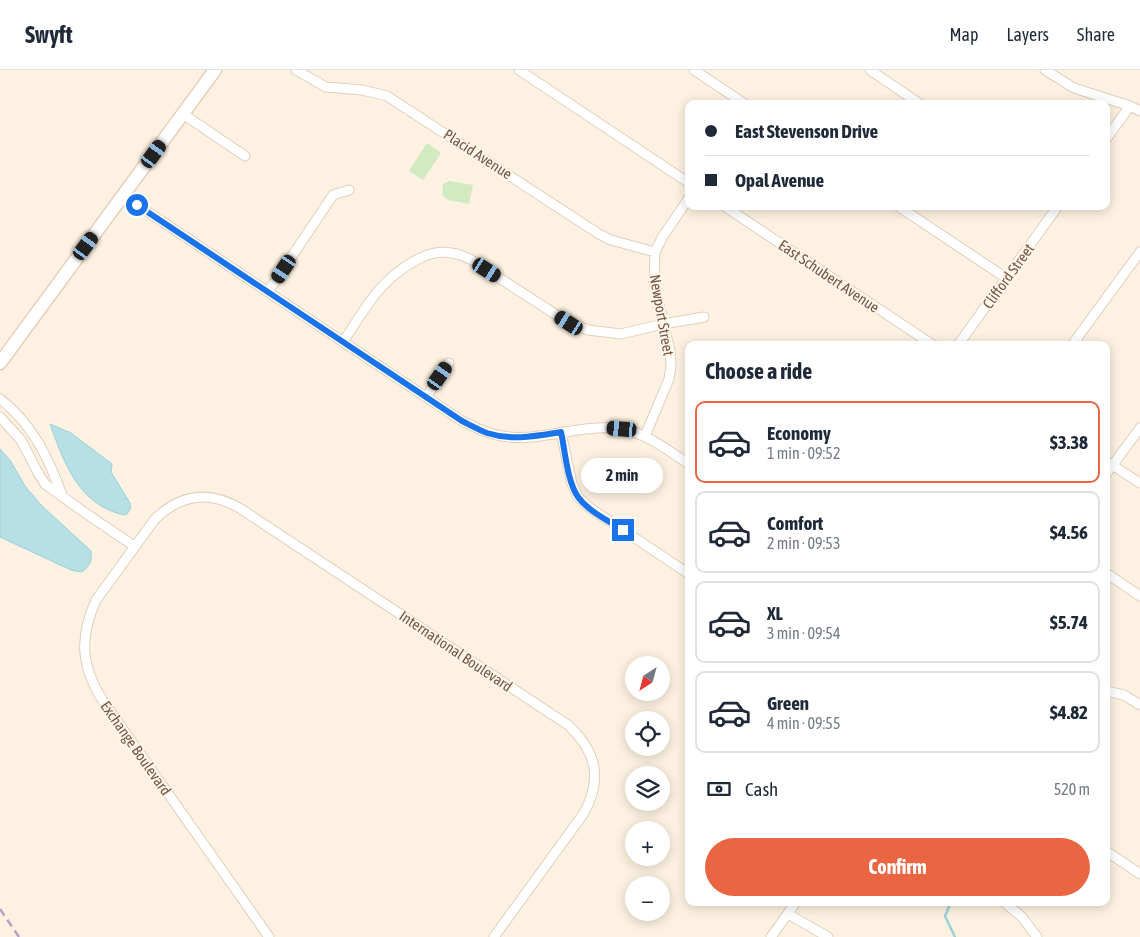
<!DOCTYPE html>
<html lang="en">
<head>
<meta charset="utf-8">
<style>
	:root { --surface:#fff; --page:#f6f6f7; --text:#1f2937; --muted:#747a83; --line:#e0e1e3; --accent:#ea6643 }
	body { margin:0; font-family:"Asap Condensed",sans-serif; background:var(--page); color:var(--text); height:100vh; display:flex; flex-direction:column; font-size:19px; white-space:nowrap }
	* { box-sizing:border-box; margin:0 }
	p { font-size:16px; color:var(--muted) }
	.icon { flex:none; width:28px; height:28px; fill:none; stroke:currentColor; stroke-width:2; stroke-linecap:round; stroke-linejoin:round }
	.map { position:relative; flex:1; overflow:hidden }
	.panel { position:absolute; left:685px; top:271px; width:425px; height:565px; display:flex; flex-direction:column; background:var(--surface); border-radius:10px; box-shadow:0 2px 12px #0003 }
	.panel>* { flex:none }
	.guide { position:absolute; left:685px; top:30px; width:425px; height:110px; border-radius:10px; box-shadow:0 2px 12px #0003; display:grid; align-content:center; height:110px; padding:0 20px; background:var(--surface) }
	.needle { width:32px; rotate:216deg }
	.controls { position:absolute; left:625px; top:586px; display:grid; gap:10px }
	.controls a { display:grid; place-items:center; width:45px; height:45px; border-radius:50%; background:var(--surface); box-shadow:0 2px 12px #0003; font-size:25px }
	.end { position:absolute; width:22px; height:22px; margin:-11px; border:6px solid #1a73e8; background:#fff; box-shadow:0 0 0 2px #fff }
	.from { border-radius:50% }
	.bubble { position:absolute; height:35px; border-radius:18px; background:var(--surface); box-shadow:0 2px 12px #0003; font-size:16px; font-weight:700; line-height:35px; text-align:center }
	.car { position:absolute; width:15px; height:30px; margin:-15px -8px; border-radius:6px; box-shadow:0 0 4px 1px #0007; background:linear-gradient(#222 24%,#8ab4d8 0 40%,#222 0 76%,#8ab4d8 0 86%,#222 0) }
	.guide b { display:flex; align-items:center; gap:18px; height:48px; font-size:19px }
	.guide b+b { border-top:1px solid var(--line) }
	.guide i { width:12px; height:12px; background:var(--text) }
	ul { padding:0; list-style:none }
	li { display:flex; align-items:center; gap:15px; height:82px; margin:0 10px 8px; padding:0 10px; border:2px solid var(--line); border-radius:10px }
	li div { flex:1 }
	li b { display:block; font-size:19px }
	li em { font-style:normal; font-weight:700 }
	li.current { border-color:var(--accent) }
	li>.icon { width:45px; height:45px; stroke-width:1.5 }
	h2 { padding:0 20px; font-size:22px; line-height:60px }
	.pay { display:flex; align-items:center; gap:12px; height:55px; padding:0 20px; font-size:19px }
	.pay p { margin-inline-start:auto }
	.action { display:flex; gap:10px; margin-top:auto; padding:10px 20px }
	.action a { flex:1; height:58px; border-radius:30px; background:var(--accent); color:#fff; font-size:20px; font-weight:700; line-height:58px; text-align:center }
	header { display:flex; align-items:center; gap:30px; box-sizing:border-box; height:70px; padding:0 25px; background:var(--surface); border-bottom:1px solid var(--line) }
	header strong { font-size:24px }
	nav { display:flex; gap:28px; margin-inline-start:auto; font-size:18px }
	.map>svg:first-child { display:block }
	.green { fill:#d1eac0 }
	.water { fill:#b6e0e6; stroke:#9bd0d8 }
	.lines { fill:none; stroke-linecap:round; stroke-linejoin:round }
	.stream { stroke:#9bd0d8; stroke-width:2.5 }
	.minor-casing { stroke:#e1cebd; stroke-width:11 }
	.secondary-casing { stroke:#e6cfbb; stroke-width:15 }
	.minor { stroke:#fff; stroke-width:9 }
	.secondary { stroke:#fff; stroke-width:12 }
	.rail { stroke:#b4a0c6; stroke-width:2.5; stroke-dasharray:8 5; stroke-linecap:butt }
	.route { stroke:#1a73e8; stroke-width:6 }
	.labels { text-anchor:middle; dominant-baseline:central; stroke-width:4; stroke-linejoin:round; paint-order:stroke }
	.street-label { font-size:15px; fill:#745747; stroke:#fff6e8 }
</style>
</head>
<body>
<header>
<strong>Swyft</strong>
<nav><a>Map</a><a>Layers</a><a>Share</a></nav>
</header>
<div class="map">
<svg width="1140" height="867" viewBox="0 0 1140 867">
	<rect width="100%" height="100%" fill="#fdf2e1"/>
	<path class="green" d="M427 73 441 83 423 110 409 101Z
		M449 111 473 115 469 134 448 130 442 125 443 114Z"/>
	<path class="water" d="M50 354 71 363 112 394 111 402 130 433C131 439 130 442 125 445 79 436 64 393 50 354Z
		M0 379 10 390 25 416 41 435 91 481C92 491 90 496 82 502L71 500 0 467Z"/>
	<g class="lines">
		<path class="stream" d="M951 832 945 846 955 867"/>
		<g class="minor-casing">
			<path id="minor" d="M296 0 326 17 362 20 387 26 599 164 611 170 655 182
				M519 0 689 113
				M694 0 745 34
				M870 0 920 34
				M1045 0 1074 18 1130 36 1140 41
				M183 44 245 86
				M1106 69 1130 36
				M124 124 139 136 462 351C475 357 487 364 502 366 540 373 580 353 621 359 647 363 667 380 689 394
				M724 136 933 275
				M898 136 1006 208
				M268 222 333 125 349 120
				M343 272C365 239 378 212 413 192 433 180 449 179 470 189L569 253 588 260 621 264 663 254 704 247
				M958 275 1058 136
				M1072 275 1140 182
				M426 327 449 293
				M0 329C32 353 49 389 62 425
				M0 347 21 370 37 401 45 414 81 440 134 476
				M561 362 572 414 578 427 590 438 689 504
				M645 366 669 309 671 296 670 281 654 213 655 182 663 166 689 128
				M1106 391 1140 413
				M1106 404 1140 358
				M1106 503 1140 526
				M1106 621 1124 625 1140 635
				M1106 781 1140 804
				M1004 832 1022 847 1037 867
				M788 844 828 867
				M269 867 103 631C81 596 79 568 96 530L155 449C181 424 209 420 241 439L568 655C596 681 603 708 584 743L494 867
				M771 867 796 832"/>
		</g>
		<g class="secondary-casing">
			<path id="secondary" d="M0 293 215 0"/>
		</g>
		<use href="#minor" class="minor"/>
		<use href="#secondary" class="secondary"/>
		<path class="rail" d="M0 839 19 867"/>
	</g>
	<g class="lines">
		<path class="route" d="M137 135 462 351C470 355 479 360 487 363 512 371 536 366 561 362 565 380 567 411 578 427 588 441 609 451 623 460"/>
	</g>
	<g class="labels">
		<g class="street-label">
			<text transform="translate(478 84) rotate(33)">Placid Avenue</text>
			<text transform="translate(829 206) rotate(34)">East Schubert Avenue</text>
			<text transform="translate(1008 206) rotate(-54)">Clifford Street</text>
			<text transform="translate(662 245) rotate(80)">Newport Street</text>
			<text transform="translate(456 581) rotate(34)">International Boulevard</text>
			<text transform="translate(136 678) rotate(55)">Exchange Boulevard</text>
		</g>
	</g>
</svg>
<div class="controls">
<a><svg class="needle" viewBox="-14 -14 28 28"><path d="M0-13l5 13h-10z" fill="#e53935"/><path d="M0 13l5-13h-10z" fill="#747a83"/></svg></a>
<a><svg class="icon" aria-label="locate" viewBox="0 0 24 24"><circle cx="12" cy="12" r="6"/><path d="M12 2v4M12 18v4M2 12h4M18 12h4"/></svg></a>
<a><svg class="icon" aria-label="layers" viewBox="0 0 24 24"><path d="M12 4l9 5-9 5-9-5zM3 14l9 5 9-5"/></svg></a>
<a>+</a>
<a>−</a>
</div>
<i class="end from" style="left:137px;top:135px"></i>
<i class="end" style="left:623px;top:460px"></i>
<div class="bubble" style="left:581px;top:388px;width:82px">2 min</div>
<i class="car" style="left:154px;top:84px;rotate:36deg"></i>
<i class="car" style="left:86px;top:176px;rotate:36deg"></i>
<i class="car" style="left:284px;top:199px;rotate:214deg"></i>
<i class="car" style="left:487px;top:200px;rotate:123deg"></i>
<i class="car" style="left:569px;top:253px;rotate:303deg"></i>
<i class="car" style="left:440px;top:306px;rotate:35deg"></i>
<i class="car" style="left:622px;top:359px;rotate:275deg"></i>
<div class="guide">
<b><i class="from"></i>East Stevenson Drive</b>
<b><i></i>Opal Avenue</b>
</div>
<section class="panel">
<h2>Choose a ride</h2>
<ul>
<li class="current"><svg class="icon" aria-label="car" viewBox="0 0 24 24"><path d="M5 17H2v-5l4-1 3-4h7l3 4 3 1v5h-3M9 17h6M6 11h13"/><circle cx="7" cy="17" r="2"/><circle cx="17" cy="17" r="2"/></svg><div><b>Economy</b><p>1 min · 09:52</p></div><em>$3.38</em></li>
<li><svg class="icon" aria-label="car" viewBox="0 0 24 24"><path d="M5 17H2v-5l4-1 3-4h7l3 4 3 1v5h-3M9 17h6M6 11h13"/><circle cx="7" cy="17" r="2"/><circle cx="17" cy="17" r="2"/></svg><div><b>Comfort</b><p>2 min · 09:53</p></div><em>$4.56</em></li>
<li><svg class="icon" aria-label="car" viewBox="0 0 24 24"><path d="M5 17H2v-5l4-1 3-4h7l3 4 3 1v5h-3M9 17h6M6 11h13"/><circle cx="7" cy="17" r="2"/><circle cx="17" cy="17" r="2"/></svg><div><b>XL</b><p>3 min · 09:54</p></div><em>$5.74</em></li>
<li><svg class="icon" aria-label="car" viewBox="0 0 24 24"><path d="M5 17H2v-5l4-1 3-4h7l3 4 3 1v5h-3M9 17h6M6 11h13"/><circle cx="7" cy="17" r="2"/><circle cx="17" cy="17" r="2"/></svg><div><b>Green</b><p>4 min · 09:55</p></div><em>$4.82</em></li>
</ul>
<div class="pay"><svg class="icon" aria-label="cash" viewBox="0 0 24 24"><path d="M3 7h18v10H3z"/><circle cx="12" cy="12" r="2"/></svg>Cash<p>520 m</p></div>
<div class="action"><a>Confirm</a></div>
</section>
</div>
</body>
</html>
